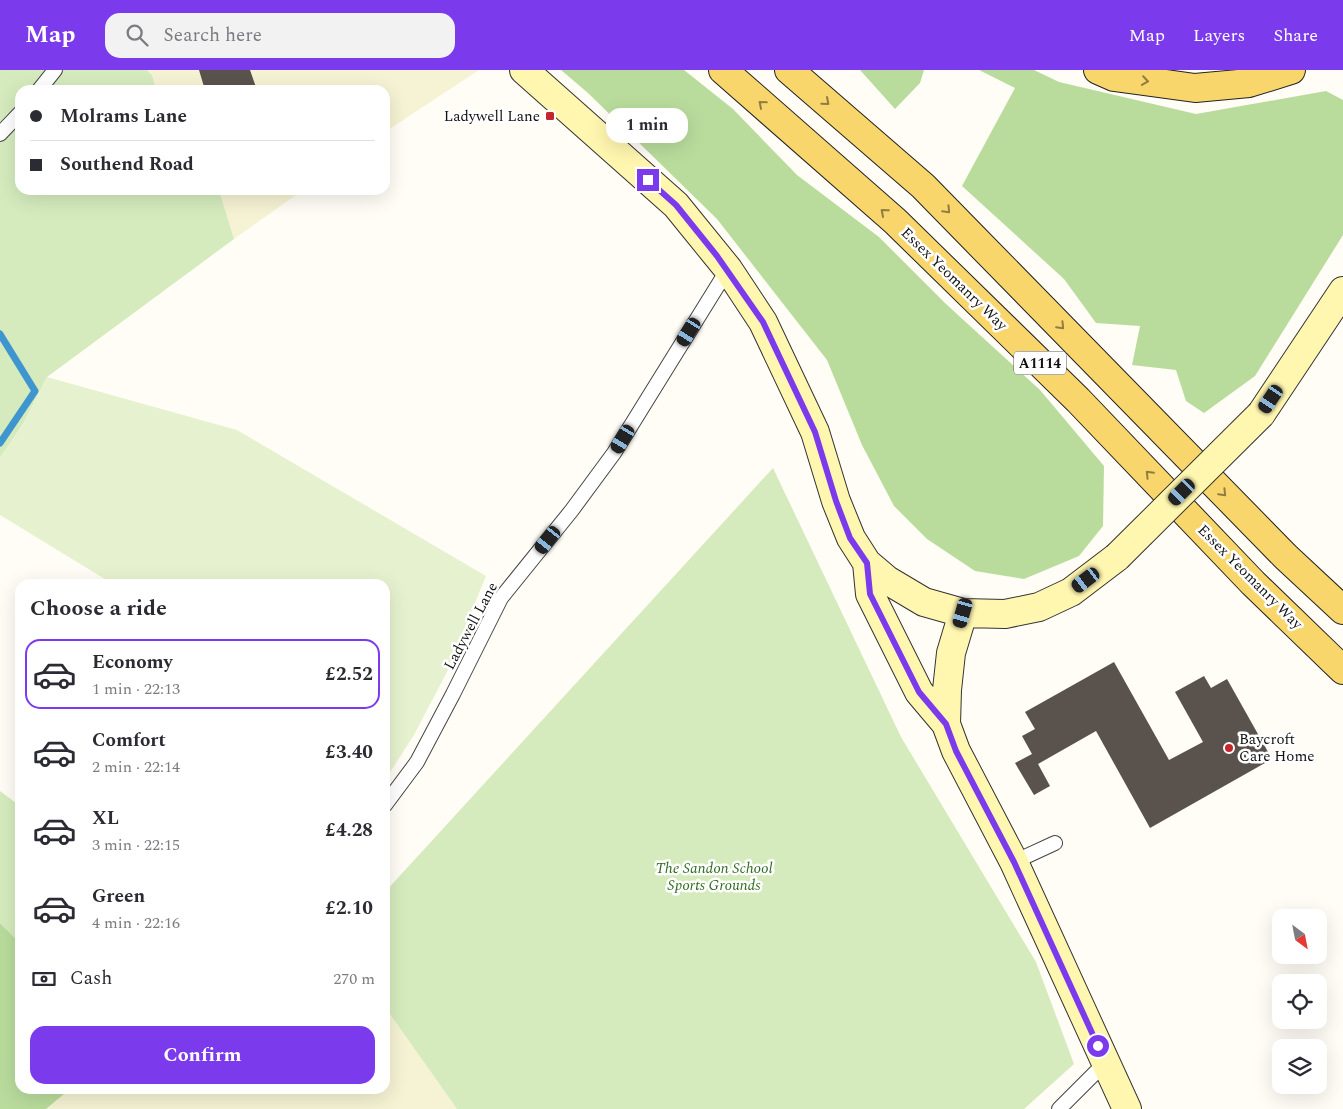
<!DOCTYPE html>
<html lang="en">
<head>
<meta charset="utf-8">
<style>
	:root { --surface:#fff; --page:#f2f2f3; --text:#2b2b33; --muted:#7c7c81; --line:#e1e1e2; --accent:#7c3aed }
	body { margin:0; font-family:Spectral,serif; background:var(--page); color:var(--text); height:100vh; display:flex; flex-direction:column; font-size:19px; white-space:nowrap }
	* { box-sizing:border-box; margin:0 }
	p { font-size:16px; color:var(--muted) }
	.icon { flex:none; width:28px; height:28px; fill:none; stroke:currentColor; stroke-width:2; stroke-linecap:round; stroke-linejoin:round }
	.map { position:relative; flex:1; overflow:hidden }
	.details { position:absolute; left:15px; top:509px; width:375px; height:515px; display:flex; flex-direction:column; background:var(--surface); border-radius:15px; box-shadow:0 5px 20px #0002 }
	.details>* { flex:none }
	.banner { position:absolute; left:15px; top:15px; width:375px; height:110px; border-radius:15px; box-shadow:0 5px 20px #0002; display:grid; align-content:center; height:110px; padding:0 15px; background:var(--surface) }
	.needle { width:32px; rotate:148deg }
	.tools { position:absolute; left:1272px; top:839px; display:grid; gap:10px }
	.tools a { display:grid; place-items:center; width:55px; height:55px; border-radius:10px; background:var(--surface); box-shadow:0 5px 20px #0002; font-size:25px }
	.end { position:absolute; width:22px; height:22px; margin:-11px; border:6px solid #7c3aed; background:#fff; box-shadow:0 0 0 2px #fff }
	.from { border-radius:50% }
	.bubble { position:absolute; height:35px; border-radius:15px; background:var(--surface); box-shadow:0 5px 20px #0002; font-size:16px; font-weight:700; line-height:35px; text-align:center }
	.car { position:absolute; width:15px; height:30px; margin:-15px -8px; border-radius:6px; box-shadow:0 0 4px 1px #0007; background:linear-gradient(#222 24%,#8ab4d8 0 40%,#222 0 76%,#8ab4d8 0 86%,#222 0) }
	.banner b { display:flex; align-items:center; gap:18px; height:48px; font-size:19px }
	.banner b+b { border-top:1px solid var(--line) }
	.banner i { width:12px; height:12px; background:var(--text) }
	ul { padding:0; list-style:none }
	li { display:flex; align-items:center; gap:15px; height:70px; margin:0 10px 8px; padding:0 5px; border:2px solid transparent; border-radius:15px }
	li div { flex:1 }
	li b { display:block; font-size:19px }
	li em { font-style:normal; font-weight:700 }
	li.on { border-color:var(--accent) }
	li>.icon { width:45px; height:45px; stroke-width:1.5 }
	h2 { padding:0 15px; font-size:22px; line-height:60px }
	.pay { display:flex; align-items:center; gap:12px; height:55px; padding:0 15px; font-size:19px }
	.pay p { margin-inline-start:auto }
	.primary-button { display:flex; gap:10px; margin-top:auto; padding:10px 15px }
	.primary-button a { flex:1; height:58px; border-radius:15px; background:var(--accent); color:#fff; font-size:20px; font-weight:700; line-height:58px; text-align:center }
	header { display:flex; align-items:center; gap:30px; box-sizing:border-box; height:70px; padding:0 25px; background:var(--accent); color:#fff }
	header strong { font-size:24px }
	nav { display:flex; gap:28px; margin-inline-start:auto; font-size:18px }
	.search { width:350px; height:45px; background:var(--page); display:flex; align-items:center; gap:12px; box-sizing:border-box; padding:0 18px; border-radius:15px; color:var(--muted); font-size:19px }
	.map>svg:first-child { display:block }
	.farmland { fill:#f6f3d4 }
	.green { fill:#d5ebbd }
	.forest { fill:#b9dc9c }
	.pitch { fill:#e6f2cf }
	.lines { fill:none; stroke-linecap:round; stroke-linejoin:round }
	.stream { stroke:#3f96cf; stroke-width:7 }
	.building { fill:#5a524d }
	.lane-casing { stroke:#444; stroke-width:16 }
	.secondary-casing { stroke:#333; stroke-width:30 }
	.primary-casing { stroke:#222; stroke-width:30 }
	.lane { stroke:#fff; stroke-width:14 }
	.secondary { stroke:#fff6b0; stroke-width:28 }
	.primary { stroke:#f9d66b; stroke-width:28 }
	.secondary-bridge-casing { stroke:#333; stroke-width:30; stroke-linecap:butt }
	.secondary-bridge { stroke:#fff6b0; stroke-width:28 }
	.oneway { stroke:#917d42 }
	.route { stroke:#7c3aed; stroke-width:6 }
	.poi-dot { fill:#c4262e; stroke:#fff; stroke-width:2 }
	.labels { text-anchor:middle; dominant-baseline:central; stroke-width:5; stroke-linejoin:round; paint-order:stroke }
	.shield { fill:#fff; stroke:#585858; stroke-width:1 }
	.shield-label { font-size:14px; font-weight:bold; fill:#111 }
	.poi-label { font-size:15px; fill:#111; stroke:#fff; text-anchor:end }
	.street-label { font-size:15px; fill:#111; stroke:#fff }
	.park-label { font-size:15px; font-style:italic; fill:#2f6b1f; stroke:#fff }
</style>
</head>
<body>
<header>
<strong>Map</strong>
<div class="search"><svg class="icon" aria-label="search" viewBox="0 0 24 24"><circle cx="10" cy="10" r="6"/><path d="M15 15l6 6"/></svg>Search here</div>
<nav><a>Map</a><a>Layers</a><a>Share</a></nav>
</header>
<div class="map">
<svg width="1343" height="1039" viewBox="0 0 1343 1039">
	<rect width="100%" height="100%" fill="#fffdf5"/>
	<path class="farmland" d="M147 0H479L385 62V20H156L152 5Z
		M219 120H303L234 169Z
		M385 937 457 1039H45L69 1019H385Z"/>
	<path class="green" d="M0 0H147L152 5 156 20H20V120H219L234 169 47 307 23 354 0 388Z
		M773 398 901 667 1036 892 1074 994 1024 1039H457L385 937V822Z
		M0 721 20 736V873L0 853Z"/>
	<path class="forest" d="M561 0H684L733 39 797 105 879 167 946 234 1040 320 1104 396 1103 456 1079 486 1024 509 975 501 927 469 894 436 862 375 827 290 717 149 588 23Z
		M860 0H924L920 13 895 39Z
		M979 0H1034L1059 12 1196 44 1326 21 1343 30V165L1255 306 1204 343 1186 331 1176 300 1132 295 1140 256 1096 253 1064 209 962 116 1015 18Z
		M0 853 20 873V1019H70L46 1039H0Z"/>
	<path class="pitch" d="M47 307 237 360 486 506 447 602 414 665 385 710V514H113L0 445V388L23 354Z"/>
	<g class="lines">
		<path class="stream" d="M0 264 35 321 0 373"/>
	</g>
	<path class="building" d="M199 0H250L257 20H205Z
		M1114 592 1169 690 1203 672 1175 622 1204 606 1211 618 1227 609 1272 689 1150 758 1096 661 1038 694 1050 716 1034 725 1015 693 1032 684 1022 666 1035 659 1025 642Z"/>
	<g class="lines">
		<g class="lane-casing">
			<path id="lane" d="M39 20 55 0
				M0 64 20 43
				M385 735 417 692 453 624 501 528 572 440 614 383 728 199
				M1014 792 1055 773
				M1059 1039 1105 993"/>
		</g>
		<g class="secondary-casing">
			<path id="secondary" d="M524 0 676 135 728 199 763 252 815 362 836 431 851 468 867 493 887 510 924 532 963 543 1005 544 1039 537 1071 522 1117 487
				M1261 344 1343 221
				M867 493 870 524 919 622 946 654
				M963 543 951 583 947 620 946 654 956 681 1014 792 1127 1039"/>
		</g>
		<g class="primary-casing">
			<path id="primary" d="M723 0 895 151 1078 330 1253 513 1343 600
				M789 0 923 116 1286 487 1343 540
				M1098 0 1114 7 1195 18 1249 13 1291 0"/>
		</g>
		<use href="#lane" class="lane"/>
		<use href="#secondary" class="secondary"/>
		<use href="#primary" class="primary"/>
		<g class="secondary-bridge-casing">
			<path id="secondary-bridge" d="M1117 487 1261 344"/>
		</g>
		<use href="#secondary-bridge" class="secondary-bridge"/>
	</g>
	<defs><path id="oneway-chevron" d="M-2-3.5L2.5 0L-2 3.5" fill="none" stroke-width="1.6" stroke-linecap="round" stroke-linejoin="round" transform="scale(1.25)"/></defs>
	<g class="oneway">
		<use href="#oneway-chevron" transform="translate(1145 11) rotate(8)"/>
		<use href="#oneway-chevron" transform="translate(826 32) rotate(41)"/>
		<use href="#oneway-chevron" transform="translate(762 34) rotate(-139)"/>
		<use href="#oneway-chevron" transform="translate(947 140) rotate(46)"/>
		<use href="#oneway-chevron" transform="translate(884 142) rotate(-139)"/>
		<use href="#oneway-chevron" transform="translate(1061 256) rotate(46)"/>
		<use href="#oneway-chevron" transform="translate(1149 404) rotate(-134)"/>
		<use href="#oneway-chevron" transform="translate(1223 423) rotate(46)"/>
	</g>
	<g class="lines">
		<path class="route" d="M648 110 676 135 717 186 763 252 815 362 836 431 850 468 867 493 870 524 919 622 946 654 956 681 1014 792 1098 976"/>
	</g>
	<g class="poi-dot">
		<rect x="545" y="41" width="10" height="10" rx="2.5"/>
		<circle cx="1229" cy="678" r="5"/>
	</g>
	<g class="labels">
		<rect class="shield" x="1014" y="281.5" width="52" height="23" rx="4"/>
		<g class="shield-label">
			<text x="1040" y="293">A1114</text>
		</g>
		<g class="poi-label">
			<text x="540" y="46">Ladywell Lane</text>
			<text x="1239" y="669" text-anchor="start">Baycroft<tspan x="1239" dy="17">Care Home</tspan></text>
		</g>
		<g class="street-label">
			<text transform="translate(954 209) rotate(44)">Essex Yeomanry Way</text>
			<text transform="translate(1250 507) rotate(45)">Essex Yeomanry Way</text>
			<text transform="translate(471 556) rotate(-62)">Ladywell Lane</text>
		</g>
		<g class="park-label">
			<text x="714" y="798">The Sandon School<tspan x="714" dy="17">Sports Grounds</tspan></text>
		</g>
	</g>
</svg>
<div class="tools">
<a><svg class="needle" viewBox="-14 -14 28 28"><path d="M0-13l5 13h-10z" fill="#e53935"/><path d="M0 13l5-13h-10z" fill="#7c7c81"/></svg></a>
<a><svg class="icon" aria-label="locate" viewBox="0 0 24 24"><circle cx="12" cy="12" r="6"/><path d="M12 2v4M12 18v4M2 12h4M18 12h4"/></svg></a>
<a><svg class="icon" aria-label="layers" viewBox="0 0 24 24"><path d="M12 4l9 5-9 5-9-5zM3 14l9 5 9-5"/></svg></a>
</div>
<i class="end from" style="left:1098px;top:976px"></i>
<i class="end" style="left:648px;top:110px"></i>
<div class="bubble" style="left:606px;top:38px;width:82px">1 min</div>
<i class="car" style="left:689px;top:262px;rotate:212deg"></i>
<i class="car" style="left:1271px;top:329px;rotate:214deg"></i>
<i class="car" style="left:623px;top:369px;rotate:211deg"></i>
<i class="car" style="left:1182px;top:422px;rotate:225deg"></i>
<i class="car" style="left:548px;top:470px;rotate:219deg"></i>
<i class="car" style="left:1086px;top:510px;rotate:233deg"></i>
<i class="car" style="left:963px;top:543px;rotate:196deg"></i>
<div class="banner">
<b><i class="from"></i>Molrams Lane</b>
<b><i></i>Southend Road</b>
</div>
<section class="details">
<h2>Choose a ride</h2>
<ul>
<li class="on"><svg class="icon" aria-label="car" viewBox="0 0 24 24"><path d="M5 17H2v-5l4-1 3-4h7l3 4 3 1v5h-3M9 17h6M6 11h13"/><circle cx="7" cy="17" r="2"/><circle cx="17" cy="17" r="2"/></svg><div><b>Economy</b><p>1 min · 22:13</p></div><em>£2.52</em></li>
<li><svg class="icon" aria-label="car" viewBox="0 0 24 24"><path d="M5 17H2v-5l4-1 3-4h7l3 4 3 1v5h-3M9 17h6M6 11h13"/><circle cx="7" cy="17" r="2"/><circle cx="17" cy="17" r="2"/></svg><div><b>Comfort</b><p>2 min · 22:14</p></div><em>£3.40</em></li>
<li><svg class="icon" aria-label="car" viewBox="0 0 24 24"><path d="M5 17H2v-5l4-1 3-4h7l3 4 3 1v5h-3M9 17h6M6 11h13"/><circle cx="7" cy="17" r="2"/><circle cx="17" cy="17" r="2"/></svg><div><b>XL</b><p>3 min · 22:15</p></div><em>£4.28</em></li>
<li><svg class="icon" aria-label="car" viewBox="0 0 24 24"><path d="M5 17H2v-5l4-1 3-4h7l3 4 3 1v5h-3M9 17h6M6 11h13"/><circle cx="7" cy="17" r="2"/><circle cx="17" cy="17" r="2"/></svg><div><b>Green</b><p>4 min · 22:16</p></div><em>£2.10</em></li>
</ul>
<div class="pay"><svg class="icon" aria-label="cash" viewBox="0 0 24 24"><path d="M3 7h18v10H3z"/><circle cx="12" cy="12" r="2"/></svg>Cash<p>270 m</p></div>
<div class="primary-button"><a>Confirm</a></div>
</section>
</div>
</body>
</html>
